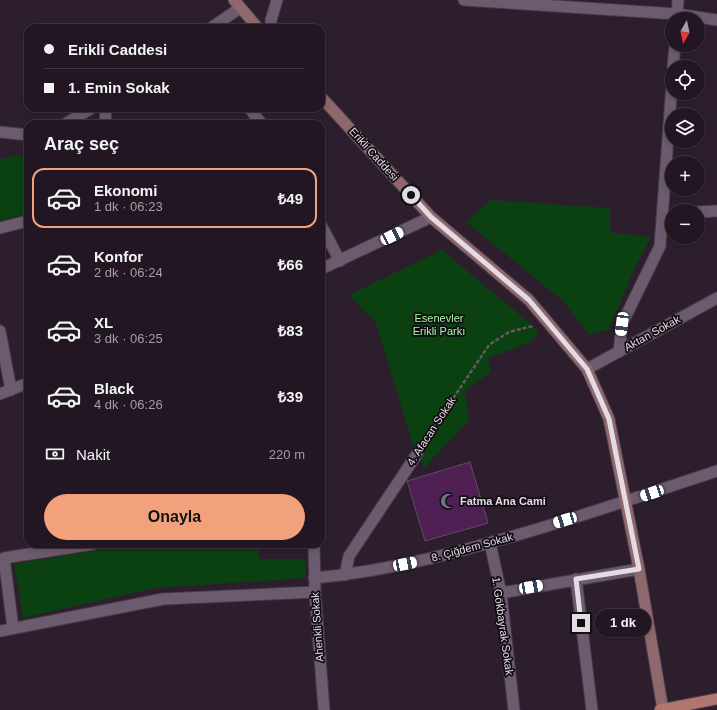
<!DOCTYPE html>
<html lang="tr">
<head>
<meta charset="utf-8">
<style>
	:root { --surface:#221622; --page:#2a1f2a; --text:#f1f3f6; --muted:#a29fa5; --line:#3f3540; --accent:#f1a17c }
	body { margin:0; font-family:Helvetica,sans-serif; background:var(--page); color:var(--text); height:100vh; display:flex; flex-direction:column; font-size:15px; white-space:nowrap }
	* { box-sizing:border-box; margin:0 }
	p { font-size:13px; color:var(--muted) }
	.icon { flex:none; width:22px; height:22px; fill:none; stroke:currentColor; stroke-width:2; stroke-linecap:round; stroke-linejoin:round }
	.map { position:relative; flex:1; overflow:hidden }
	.drawer { position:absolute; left:24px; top:120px; width:301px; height:428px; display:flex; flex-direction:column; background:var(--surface); border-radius:12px; box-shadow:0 2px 6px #0003,0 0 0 1px var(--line) }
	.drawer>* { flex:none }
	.guide { position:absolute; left:24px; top:24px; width:301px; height:88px; border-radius:12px; box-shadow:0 2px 6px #0003,0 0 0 1px var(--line); display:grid; align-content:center; height:88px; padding:0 20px; background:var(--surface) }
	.needle { width:26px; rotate:189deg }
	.controls { position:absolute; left:665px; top:12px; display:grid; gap:8px }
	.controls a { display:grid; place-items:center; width:40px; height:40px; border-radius:50%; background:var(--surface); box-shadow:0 2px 6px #0003,0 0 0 1px var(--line); font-size:20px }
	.end { position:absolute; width:18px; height:18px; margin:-9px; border:5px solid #e4dbe5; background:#111; box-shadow:0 0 0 2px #111 }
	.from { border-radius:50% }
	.bubble { position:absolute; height:28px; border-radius:14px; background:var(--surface); box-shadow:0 2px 6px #0003,0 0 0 1px var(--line); font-size:13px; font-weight:600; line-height:28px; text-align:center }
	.car { position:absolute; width:12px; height:24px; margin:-12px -6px; border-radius:5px; box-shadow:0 0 3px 1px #0007; background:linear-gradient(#fff 24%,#345 0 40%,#fff 0 76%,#345 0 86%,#fff 0) }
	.guide b { display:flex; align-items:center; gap:14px; height:38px; font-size:15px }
	.guide b+b { border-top:1px solid var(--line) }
	.guide i { width:10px; height:10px; background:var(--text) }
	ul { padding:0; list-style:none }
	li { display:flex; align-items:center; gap:12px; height:60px; margin:0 8px 6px; padding:0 12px; border:2px solid transparent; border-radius:12px }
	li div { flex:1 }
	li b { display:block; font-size:15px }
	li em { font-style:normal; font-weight:600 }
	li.active { border-color:var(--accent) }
	li>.icon { width:36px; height:36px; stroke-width:1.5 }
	h2 { padding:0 20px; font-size:18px; line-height:48px }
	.pay { display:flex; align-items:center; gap:10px; height:44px; padding:0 20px; font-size:15px }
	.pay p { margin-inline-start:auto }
	.primary-button { display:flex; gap:8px; margin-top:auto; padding:8px 20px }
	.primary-button a { flex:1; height:46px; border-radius:24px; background:var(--accent); color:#111; font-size:16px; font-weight:600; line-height:46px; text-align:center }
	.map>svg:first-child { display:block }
	.green { fill:#0b4011 }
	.building { fill:#502055; stroke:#5e4e60 }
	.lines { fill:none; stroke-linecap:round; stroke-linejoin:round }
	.minor-casing { stroke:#473b48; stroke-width:13 }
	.secondary-casing { stroke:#473b48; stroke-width:13 }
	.primary-casing { stroke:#473b48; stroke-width:13 }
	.path { stroke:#665967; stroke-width:2.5; stroke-dasharray:4 2; stroke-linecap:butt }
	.minor { stroke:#6c5b6e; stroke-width:11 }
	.secondary { stroke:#8f686d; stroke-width:11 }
	.primary { stroke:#b2756d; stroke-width:11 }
	.route { stroke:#e4dbe5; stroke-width:5 }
	.labels { text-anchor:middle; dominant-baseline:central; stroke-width:3.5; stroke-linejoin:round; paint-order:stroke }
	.street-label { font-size:11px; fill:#e4dbe5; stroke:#110b12 }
	.park-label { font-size:11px; fill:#a7f9a7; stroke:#110b12 }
	.poi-label { font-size:11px; font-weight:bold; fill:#e4dbe5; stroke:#110b12; text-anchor:start }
</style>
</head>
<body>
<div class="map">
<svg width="717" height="710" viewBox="0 0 717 710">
	<rect width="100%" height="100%" fill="#2d1e2e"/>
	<path class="green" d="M28 153V214L0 221V159Z
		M490 200 610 208V232L651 237 635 267 609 330 589 334 561 299 466 222Z
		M442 250 539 331 531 342 488 358 491 372 465 390 469 420 424 468 414 448 376 323 349 295Z
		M136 544H258L259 559H305L306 578 155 588 23 618 14 564Z"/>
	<path class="building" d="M470 462 488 523 425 541 407 481Z"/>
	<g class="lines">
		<g class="minor-casing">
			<path id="minor" d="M464 0 677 14 717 20
				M677 19 678 0
				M211 28 240 8
				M271 28V20L277 0
				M673 67 675 45
				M249 108 262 124
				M65 124 92 108
				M105 124 106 108
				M0 132 28 135
				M698 212 717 211
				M321 225 340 261
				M0 228 28 221
				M321 269 431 217
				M0 331 11 390
				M619 352 622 324 660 246 672 84
				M587 369 717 298
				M0 394 28 383
				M490 543 501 593 514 710
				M314 544 315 592 324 710
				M345 575 349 556 417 454
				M314 578C392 571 467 550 541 528 600 510 659 490 717 471
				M576 579 592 710
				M501 593 639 569
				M13 628 4 558 94 544
				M0 631 163 599 315 592"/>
		</g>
		<g class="secondary-casing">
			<path id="secondary" d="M234 0 258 28
				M321 97 431 217 529 300 587 369 609 419 639 569 663 710"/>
		</g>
		<g class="primary-casing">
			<path id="primary" d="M660 710 717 699"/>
		</g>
		<path class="path" d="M423 443 489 345 509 332 533 326"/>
		<use href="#minor" class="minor"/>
		<use href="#secondary" class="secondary"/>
		<use href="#primary" class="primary"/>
	</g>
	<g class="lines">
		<path class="route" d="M411 195 431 217 529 300 587 369 609 419 639 569 576 579 581 623"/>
	</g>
	<defs>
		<g id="mosque-bare" transform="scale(1.2)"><path d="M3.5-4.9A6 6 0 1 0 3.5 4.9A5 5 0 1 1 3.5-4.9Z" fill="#6b7280" stroke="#110b12" stroke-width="2.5" paint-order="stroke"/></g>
	</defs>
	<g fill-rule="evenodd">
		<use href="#mosque-bare" x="448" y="501"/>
	</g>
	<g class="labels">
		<g class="street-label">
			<text transform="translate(374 154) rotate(48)">Erikli Caddesi</text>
			<text transform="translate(652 333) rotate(-29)">Aktan Sokak</text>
			<text transform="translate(431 431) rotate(-57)">4. Afacan Sokak</text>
			<text transform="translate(472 547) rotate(-15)">8. Çiğdem Sokak</text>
			<text transform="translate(503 626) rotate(82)">1. Gökbayrak Sokak</text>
			<text transform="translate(317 627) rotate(-94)">Ahenkli Sokak</text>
		</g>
		<g class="park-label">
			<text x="439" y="318">Esenevler<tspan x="439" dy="13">Erikli Parkı</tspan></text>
		</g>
		<g class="poi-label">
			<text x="460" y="501">Fatma Ana Cami</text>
		</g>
	</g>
</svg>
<div class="controls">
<a><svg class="needle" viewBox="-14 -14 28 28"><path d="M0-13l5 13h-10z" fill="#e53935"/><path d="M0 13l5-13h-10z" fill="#a29fa5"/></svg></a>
<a><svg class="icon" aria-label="locate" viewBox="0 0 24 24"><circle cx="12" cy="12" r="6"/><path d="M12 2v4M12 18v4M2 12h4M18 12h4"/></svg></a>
<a><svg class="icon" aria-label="layers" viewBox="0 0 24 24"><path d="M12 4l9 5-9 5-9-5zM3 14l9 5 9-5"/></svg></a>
<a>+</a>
<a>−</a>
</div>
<i class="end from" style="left:411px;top:195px"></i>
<i class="end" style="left:581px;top:623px"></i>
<div class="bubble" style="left:595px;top:609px;width:56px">1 dk</div>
<i class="car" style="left:392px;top:236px;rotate:64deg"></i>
<i class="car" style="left:622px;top:324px;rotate:187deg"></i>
<i class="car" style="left:652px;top:493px;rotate:251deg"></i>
<i class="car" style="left:565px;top:520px;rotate:253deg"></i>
<i class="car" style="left:405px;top:564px;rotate:79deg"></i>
<i class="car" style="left:531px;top:587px;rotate:80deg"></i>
<div class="guide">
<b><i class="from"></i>Erikli Caddesi</b>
<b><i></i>1. Emin Sokak</b>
</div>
<section class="drawer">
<h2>Araç seç</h2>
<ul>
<li class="active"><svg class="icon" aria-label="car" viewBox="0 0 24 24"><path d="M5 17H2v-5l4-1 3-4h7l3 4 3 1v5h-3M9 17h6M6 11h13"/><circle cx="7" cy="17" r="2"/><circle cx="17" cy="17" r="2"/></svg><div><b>Ekonomi</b><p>1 dk · 06:23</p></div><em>₺49</em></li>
<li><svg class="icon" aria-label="car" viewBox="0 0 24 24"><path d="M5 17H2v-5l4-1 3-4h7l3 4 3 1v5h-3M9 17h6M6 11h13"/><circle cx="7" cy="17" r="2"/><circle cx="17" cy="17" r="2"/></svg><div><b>Konfor</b><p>2 dk · 06:24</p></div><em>₺66</em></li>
<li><svg class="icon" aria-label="car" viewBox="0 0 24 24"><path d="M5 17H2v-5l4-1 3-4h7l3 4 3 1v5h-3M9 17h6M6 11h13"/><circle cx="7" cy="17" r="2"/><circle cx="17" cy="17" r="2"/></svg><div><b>XL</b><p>3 dk · 06:25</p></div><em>₺83</em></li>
<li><svg class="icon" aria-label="car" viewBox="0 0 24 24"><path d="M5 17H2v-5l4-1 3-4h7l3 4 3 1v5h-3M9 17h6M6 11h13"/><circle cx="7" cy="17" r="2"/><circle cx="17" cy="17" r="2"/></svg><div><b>Black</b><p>4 dk · 06:26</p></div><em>₺39</em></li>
</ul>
<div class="pay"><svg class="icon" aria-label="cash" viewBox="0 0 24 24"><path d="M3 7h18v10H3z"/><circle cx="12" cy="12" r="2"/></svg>Nakit<p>220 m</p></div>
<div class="primary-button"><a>Onayla</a></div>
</section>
</div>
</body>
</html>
